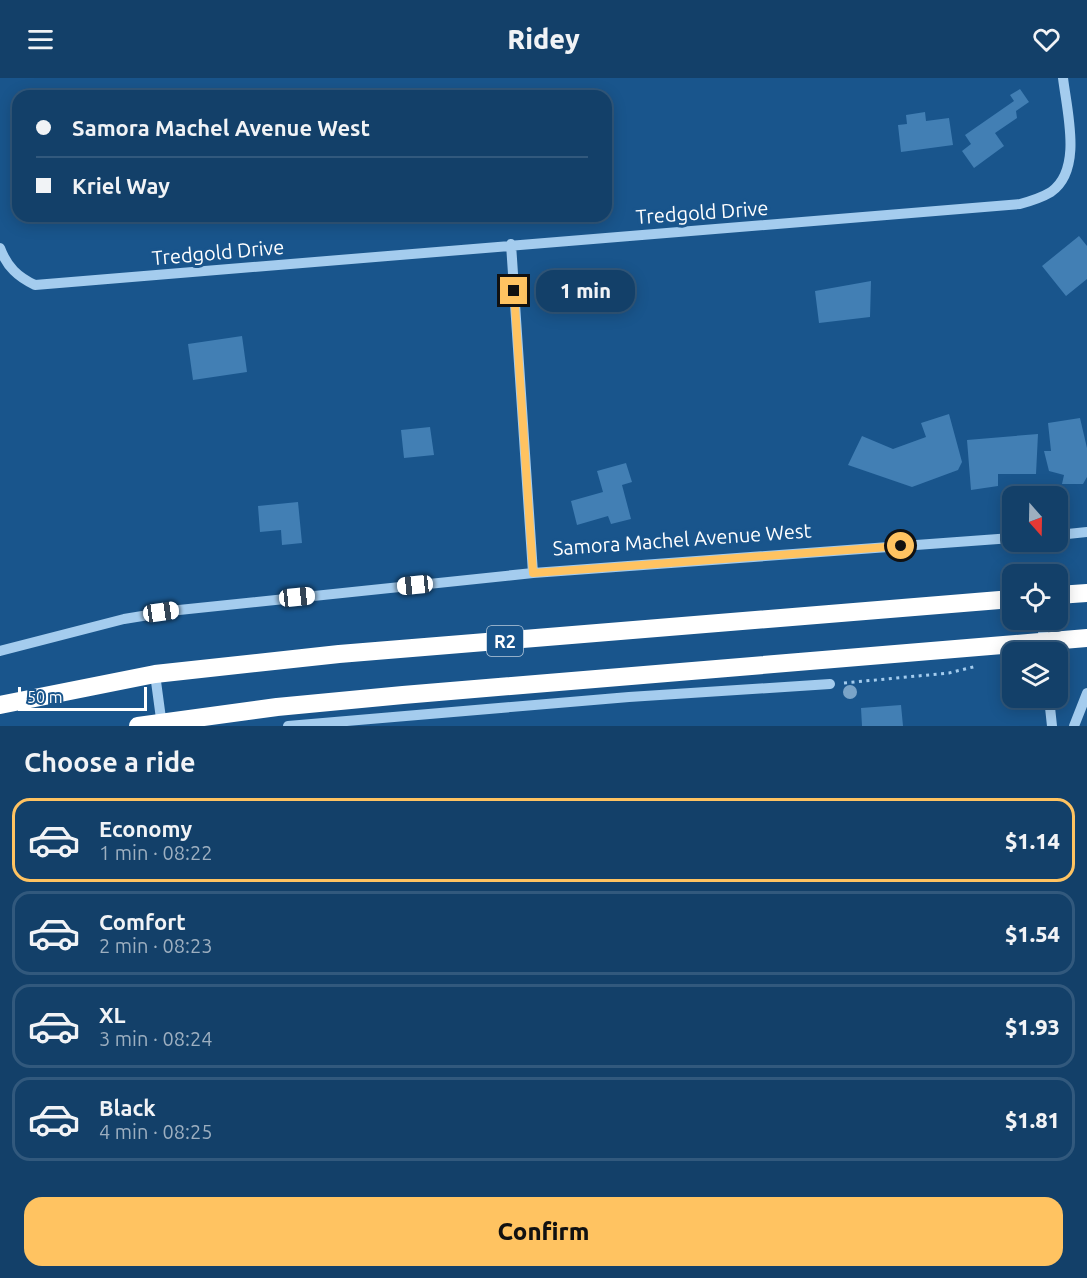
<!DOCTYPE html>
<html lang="en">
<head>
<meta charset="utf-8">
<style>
	:root { --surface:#134069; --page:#204b71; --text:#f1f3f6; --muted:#9dafc0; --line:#32597d; --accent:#ffc361 }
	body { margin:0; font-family:Ubuntu,sans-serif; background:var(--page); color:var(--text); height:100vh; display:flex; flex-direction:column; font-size:22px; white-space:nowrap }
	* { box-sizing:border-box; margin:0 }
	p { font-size:20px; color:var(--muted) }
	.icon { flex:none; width:33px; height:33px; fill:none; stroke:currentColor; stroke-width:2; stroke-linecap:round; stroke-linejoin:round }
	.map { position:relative; height:648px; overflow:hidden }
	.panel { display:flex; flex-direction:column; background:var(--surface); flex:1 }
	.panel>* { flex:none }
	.top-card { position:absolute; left:12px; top:12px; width:600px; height:132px; border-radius:18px; box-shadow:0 3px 15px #0003,0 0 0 2px var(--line); display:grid; align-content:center; height:132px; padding:0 24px; background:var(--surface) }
	.needle { width:39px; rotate:160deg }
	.buttons { position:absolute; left:1002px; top:408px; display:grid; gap:12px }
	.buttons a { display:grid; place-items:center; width:66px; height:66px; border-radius:12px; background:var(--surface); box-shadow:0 3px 15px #0003,0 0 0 2px var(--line); font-size:30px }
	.scale { position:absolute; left:18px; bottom:15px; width:129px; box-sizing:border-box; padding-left:6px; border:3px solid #fff; border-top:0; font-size:16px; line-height:21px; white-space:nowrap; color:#fff; -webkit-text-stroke:4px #19558c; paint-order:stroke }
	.end { position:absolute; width:27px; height:27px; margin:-14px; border:8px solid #ffc361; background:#111; box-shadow:0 0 0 3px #111 }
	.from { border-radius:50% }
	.bubble { position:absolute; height:42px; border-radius:18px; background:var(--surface); box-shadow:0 3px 15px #0003,0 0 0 2px var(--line); font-size:20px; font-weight:800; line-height:42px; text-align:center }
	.car { position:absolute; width:18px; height:36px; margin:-18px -9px; border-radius:8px; box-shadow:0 0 4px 2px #0007; background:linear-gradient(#fff 24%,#345 0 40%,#fff 0 76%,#345 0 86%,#fff 0) }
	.top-card b { display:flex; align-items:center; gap:21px; height:57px; font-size:22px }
	.top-card b+b { border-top:2px solid var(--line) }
	.top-card i { width:15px; height:15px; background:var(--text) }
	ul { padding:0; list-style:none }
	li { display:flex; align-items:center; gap:18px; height:84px; margin:0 12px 9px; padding:0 12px; border:3px solid var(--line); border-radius:18px }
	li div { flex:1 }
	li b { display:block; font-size:22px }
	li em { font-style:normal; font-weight:800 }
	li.on { border-color:var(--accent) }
	li>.icon { width:54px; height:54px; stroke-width:1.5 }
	h2 { padding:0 24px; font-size:27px; line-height:72px }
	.button { display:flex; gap:12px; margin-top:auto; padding:12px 24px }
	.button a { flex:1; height:69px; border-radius:18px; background:var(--accent); color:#111; font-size:24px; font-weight:800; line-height:69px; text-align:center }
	header { display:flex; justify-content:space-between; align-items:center; height:78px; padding:0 24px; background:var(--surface); font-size:27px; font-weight:800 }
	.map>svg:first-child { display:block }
	.building { fill:#427fb4 }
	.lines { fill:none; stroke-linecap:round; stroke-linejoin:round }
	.path { stroke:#a4ccee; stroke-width:3; stroke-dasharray:3 4.5; stroke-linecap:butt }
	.minor { stroke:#a4ccee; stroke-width:10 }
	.highway { stroke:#fff; stroke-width:18 }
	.tree { fill:#7aa4c8 }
	.route { stroke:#ffc361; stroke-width:8 }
	.labels { text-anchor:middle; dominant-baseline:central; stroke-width:6; stroke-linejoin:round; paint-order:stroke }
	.shield { fill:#19558c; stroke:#baccdc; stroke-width:1.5 }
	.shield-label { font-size:18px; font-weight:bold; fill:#fff }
	.street-label { font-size:20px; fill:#fff; stroke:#19558c }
</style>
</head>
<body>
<header><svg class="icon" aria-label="menu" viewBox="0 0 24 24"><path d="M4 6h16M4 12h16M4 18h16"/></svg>Ridey<svg class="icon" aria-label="heart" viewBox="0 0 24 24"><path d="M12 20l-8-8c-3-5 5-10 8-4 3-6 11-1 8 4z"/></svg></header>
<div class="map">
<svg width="1087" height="648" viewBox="0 0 1087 648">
	<rect width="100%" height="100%" fill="#19558c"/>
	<path class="building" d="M1020 11 1029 24 1016 33 1017 40 995 55 1004 68 974 90 962 73 971 66 965 57 1014 23 1010 17Z
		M925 34 926 43 949 40 953 67 901 74 898 47 907 46 906 37Z
		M1079 158 1087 168V201L1066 218 1042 188Z
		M871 203 870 239 819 245 815 213Z
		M242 258 247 294 193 302 188 266Z
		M949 336 962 384 958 392 912 409 848 387 862 358 893 371 926 359 921 345Z
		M1080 340 1087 370V399L1083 406H1062L1064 397 1049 393 1044 373H1051L1048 345Z
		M430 349 434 377 404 380 401 352Z
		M1038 356 1036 396H998V408L971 412 967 362Z
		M626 385 632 404 622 407 631 441 611 446 608 438 577 447 571 423 603 414 597 393Z
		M298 424 302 465 282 467 281 452 260 454 258 428Z
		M901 627 903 648H862L861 630Z"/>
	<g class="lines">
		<path class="path" d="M844 605 949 595 977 588"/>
		<path class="minor" d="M511 166 533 495
			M0 170C7 189 18 199 35 207L1020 126C1031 123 1041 120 1051 114 1083 92 1067 34 1063 0
			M1058 457 1087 454
			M1042 542 1045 574
			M0 573 124 541 179 532 533 495 1012 460
			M155 596 162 648
			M1049 620 1052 648
			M288 648 629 619 830 606
			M1074 648 1087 615"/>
		<path class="highway" d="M1058 517 1087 515
			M0 627 155 596 339 576 1012 521
			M138 648 277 629 403 617 1087 560"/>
	</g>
	<circle class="tree" cx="850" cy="614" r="7"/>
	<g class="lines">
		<path class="route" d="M514 213 533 495 901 468"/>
	</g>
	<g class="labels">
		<rect class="shield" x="487" y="548" width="36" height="30" rx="4.5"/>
		<g class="shield-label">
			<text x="505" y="563">R2</text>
		</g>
		<g class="street-label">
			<text transform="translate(702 134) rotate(-4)">Tredgold Drive</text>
			<text transform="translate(218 174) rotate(-5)">Tredgold Drive</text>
			<text transform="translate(682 461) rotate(-4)">Samora Machel Avenue West</text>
		</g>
	</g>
</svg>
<div class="buttons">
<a><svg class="needle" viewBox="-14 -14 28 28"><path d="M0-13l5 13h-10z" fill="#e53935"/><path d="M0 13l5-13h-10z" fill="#9dafc0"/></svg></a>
<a><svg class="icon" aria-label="locate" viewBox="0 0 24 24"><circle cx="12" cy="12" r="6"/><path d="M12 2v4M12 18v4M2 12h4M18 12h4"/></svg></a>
<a><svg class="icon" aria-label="layers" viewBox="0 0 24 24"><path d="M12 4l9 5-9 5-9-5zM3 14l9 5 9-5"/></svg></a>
</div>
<div class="scale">50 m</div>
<i class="end from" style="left:901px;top:468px"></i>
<i class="end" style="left:514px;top:213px"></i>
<div class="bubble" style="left:536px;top:192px;width:99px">1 min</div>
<i class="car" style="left:415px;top:507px;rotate:264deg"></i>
<i class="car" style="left:297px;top:519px;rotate:84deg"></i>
<i class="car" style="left:161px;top:534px;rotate:82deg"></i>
<div class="top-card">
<b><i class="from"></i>Samora Machel Avenue West</b>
<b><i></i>Kriel Way</b>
</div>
</div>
<section class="panel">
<h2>Choose a ride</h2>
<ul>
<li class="on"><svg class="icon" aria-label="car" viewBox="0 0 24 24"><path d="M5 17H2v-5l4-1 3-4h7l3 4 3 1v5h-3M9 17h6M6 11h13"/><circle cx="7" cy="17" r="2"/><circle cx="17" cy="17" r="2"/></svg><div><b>Economy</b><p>1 min · 08:22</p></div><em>$1.14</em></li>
<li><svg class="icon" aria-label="car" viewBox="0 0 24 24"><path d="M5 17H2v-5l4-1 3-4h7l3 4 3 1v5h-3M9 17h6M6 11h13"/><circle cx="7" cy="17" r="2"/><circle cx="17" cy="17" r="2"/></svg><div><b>Comfort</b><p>2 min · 08:23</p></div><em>$1.54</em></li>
<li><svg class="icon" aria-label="car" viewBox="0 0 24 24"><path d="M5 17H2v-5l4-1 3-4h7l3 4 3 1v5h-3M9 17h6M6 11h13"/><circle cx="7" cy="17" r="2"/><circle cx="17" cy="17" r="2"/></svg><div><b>XL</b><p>3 min · 08:24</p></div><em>$1.93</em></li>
<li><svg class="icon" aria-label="car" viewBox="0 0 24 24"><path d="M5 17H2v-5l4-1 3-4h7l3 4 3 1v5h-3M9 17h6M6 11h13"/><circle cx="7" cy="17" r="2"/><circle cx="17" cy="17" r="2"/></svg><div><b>Black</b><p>4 min · 08:25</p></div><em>$1.81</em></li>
</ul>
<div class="button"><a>Confirm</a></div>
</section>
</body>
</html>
